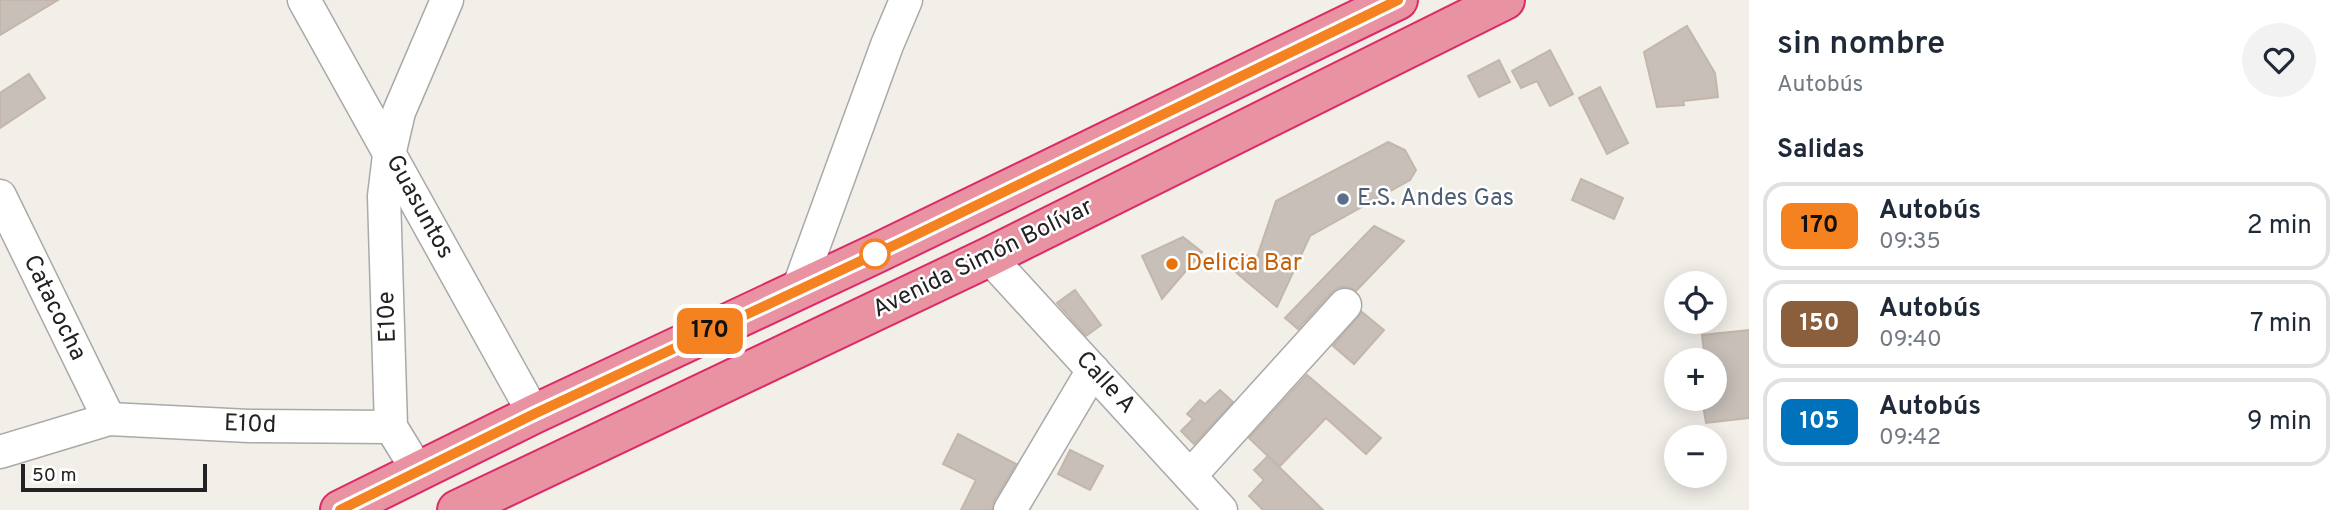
<!DOCTYPE html>
<html lang="es">
<head>
<meta charset="utf-8">
<style>
  :root { --surface:#fff; --page:#f2f2f3; --text:#1f2937; --muted:#747a83; --line:#e0e1e3 }
  body { margin:0; font-family:Overpass,sans-serif; background:var(--page); color:var(--text); height:100vh; display:flex; flex-direction:column; font-size:26px; white-space:nowrap }
  * { box-sizing:border-box; margin:0 }
  p { font-size:23px; color:var(--muted) }
  .icon { flex:none; width:38px; height:38px; fill:none; stroke:currentColor; stroke-width:2; stroke-linecap:round; stroke-linejoin:round }
  .map { position:relative; flex:1; overflow:hidden }
  .drawer { display:flex; flex-direction:column; background:var(--surface); width:595px }
  .drawer>* { flex:none }
  .badge { padding:0 14px; border-radius:10px; font-size:24px; line-height:46px }
  .controls { position:absolute; left:1664px; top:271px; display:grid; gap:14px }
  .controls a { display:grid; place-items:center; width:63px; height:63px; border-radius:50%; background:var(--surface); box-shadow:0 4px 18px #0003; font-size:35px }
  .scale { position:absolute; left:21px; bottom:18px; width:186px; box-sizing:border-box; padding-left:7px; border:4px solid #222; border-top:0; font-size:19px; line-height:24px; white-space:nowrap; color:#222; -webkit-text-stroke:5px #fff; paint-order:stroke }
  .map>.badge { position:absolute; translate:-50% -50%; box-shadow:0 0 0 4px #fff }
  h2 { padding:0 28px; font-size:26px; line-height:63px }
  .round { display:grid; place-items:center; flex:none; width:74px; height:74px; border-radius:37px; background:var(--page) }
  .headline { display:flex; align-items:center; justify-content:space-between; height:119px; padding:0 28px }
  h1 { font-size:33px; font-weight:600; line-height:52px }
  ul { padding:0; list-style:none }
  li { display:flex; align-items:center; gap:21px; height:88px; margin:0 14px 10px; padding:0 14px; border:4px solid var(--line); border-radius:21px }
  li div { flex:1 }
  li b { display:block; font-size:26px }
  li em { font-style:normal }
  li .badge { min-width:77px; font-weight:700; text-align:center }
  main { display:flex; flex:1; min-height:0 }
  .map>svg:first-child { display:block }
  .building { fill:#c7bfb8; stroke:#c4b6ab; stroke-width:2 }
  .lines { fill:none; stroke-linecap:round; stroke-linejoin:round }
  .minor-casing { stroke:#a9a9a9; stroke-width:35 }
  .highway-casing { stroke:#dc2a67; stroke-width:42 }
  .minor { stroke:#fff; stroke-width:32 }
  .highway { stroke:#e892a2; stroke-width:38 }
  .line-casing { stroke:#fff; stroke-width:16 }
  .line { stroke:#f58220; stroke-width:10 }
  .service-dot { fill:#5c6f8a; stroke:#fff; stroke-width:2.5 }
  .stop-dot { fill:#fff; stroke:#f58220; stroke-width:3.5 }
  .food-dot { fill:#e8710a; stroke:#fff; stroke-width:2.5 }
  .labels { text-anchor:middle; dominant-baseline:central; stroke-width:5; stroke-linejoin:round; paint-order:stroke }
  .service-label { font-size:24px; fill:#4e5e75; stroke:#fff; text-anchor:start }
  .street-label { font-size:24px; fill:#222; stroke:#fff }
  .food-label { font-size:24px; fill:#c56008; stroke:#fff; text-anchor:start }
</style>
</head>
<body>
<main>
<div class="map">
<svg width="1749" height="510" viewBox="0 0 1749 510">
  <rect width="100%" height="100%" fill="#f2efe9"/>
  <g class="building">
    <polygon points="0,0 58,0 0,35"/>
    <polygon points="1687,26 1715,73 1718,97 1683,101 1684,105 1657,107 1644,52"/>
    <polygon points="1550,50 1573,94 1550,106 1537,81 1521,88 1512,71"/>
    <polygon points="1499,60 1510,82 1479,97 1468,76"/>
    <polygon points="29,74 45,98 0,128 0,93"/>
    <polygon points="1600,87 1628,143 1607,154 1579,98"/>
    <polygon points="1388,142 1405,150 1416,170 1410,180 1310,236 1277,307 1233,270 1246,255 1255,263 1276,201"/>
    <polygon points="1581,179 1623,198 1614,219 1572,200"/>
    <polygon points="1374,226 1404,241 1356,291 1348,287 1340,287 1332,292 1298,329 1285,318"/>
    <polygon points="1183,237 1202,252 1162,299 1142,256"/>
    <polygon points="1075,290 1101,325 1086,336 1057,303"/>
    <polygon points="1362,312 1384,330 1354,364 1333,346"/>
    <polygon points="1749,330 1749,418 1706,423 1702,399 1715,399 1715,360 1705,360 1702,335"/>
    <polygon points="1307,375 1381,438 1366,454 1326,418 1279,467 1249,438"/>
    <polygon points="1220,390 1233,402 1194,444 1181,431 1193,419 1187,414 1200,400 1205,404"/>
    <polygon points="958,434 1016,464 994,501 992,510 961,510 976,480 943,464"/>
    <polygon points="1070,450 1103,466 1090,490 1058,474"/>
    <polygon points="1268,456 1323,510 1263,510 1249,496 1264,480 1254,470"/>
  </g>
  <g class="lines">
    <defs>
      <g id="minor">
        <polyline points="304,0 534,414"/>
        <polyline points="0,196 109,419"/>
        <polyline points="989,257 1221,510"/>
        <polyline points="798,289 887,45 906,0"/>
        <polyline points="0,452 109,419 249,426 391,427"/>
        <polyline points="418,471 391,427 384,196 389,155 399,112 447,0"/>
        <polyline points="1190,476 1345,305"/>
        <polyline points="1010,510 1093,370"/>
      </g>
      <g id="highway">
        <polyline points="340,510 534,414 875,254 1398,0"/>
        <polyline points="457,510 989,257 1505,0"/>
      </g>
    </defs>
    <use href="#minor" class="minor-casing"/>
    <use href="#highway" class="highway-casing"/>
    <use href="#minor" class="minor"/>
    <use href="#highway" class="highway"/>
  </g>
  <g class="lines">
    <defs>
      <polyline id="line" points="340,510 534,414 899,243 1398,0"/>
    </defs>
    <use href="#line" class="line-casing"/>
    <use href="#line" class="line"/>
  </g>
  <circle class="service-dot" cx="1343" cy="199" r="7"/>
  <circle class="stop-dot" cx="875" cy="254" r="14"/>
  <circle class="food-dot" cx="1172" cy="264" r="7"/>
  <g class="labels">
    <g class="service-label">
      <text x="1357" y="199">E.S. Andes Gas</text>
    </g>
    <g class="street-label">
      <text transform="translate(419 207) rotate(61)">Guasuntos</text>
      <text transform="translate(983 259) rotate(-26)">Avenida Simón Bolívar</text>
      <text transform="translate(54 308) rotate(64)">Catacocha</text>
      <text transform="translate(388 317) rotate(-92)">E10e</text>
      <text transform="translate(1105 383) rotate(47)">Calle A</text>
      <text transform="translate(250 425) rotate(2)">E10d</text>
    </g>
    <g class="food-label">
      <text x="1186" y="264">Delicia Bar</text>
    </g>
  </g>
</svg>
<div class="controls">
<a><svg class="icon" aria-label="locate" viewBox="0 0 24 24"><circle cx="12" cy="12" r="6"/><path d="M12 2v4M12 18v4M2 12h4M18 12h4"/></svg></a>
<a>+</a>
<a>−</a>
</div>
<div class="scale">50 m</div>
<b class="badge" style="left:710px;top:331px;background:#f58220;color:#111">170</b>
</div>
<section class="drawer">
<div class="headline"><div><h1>sin nombre</h1><p>Autobús</p></div><a class="round"><svg class="icon" aria-label="heart" viewBox="0 0 24 24"><path d="M12 20l-8-8c-3-5 5-10 8-4 3-6 11-1 8 4z"/></svg></a></div>
<h2>Salidas</h2>
<ul>
<li><span class="badge" style="background:#f58220;color:#111">170</span><div><b>Autobús</b><p>09:35</p></div><em>2 min</em></li>
<li><span class="badge" style="background:#8b5e3c;color:#fff">150</span><div><b>Autobús</b><p>09:40</p></div><em>7 min</em></li>
<li><span class="badge" style="background:#0072bc;color:#fff">105</span><div><b>Autobús</b><p>09:42</p></div><em>9 min</em></li>
</ul>
</section>
</main>
</body>
</html>
